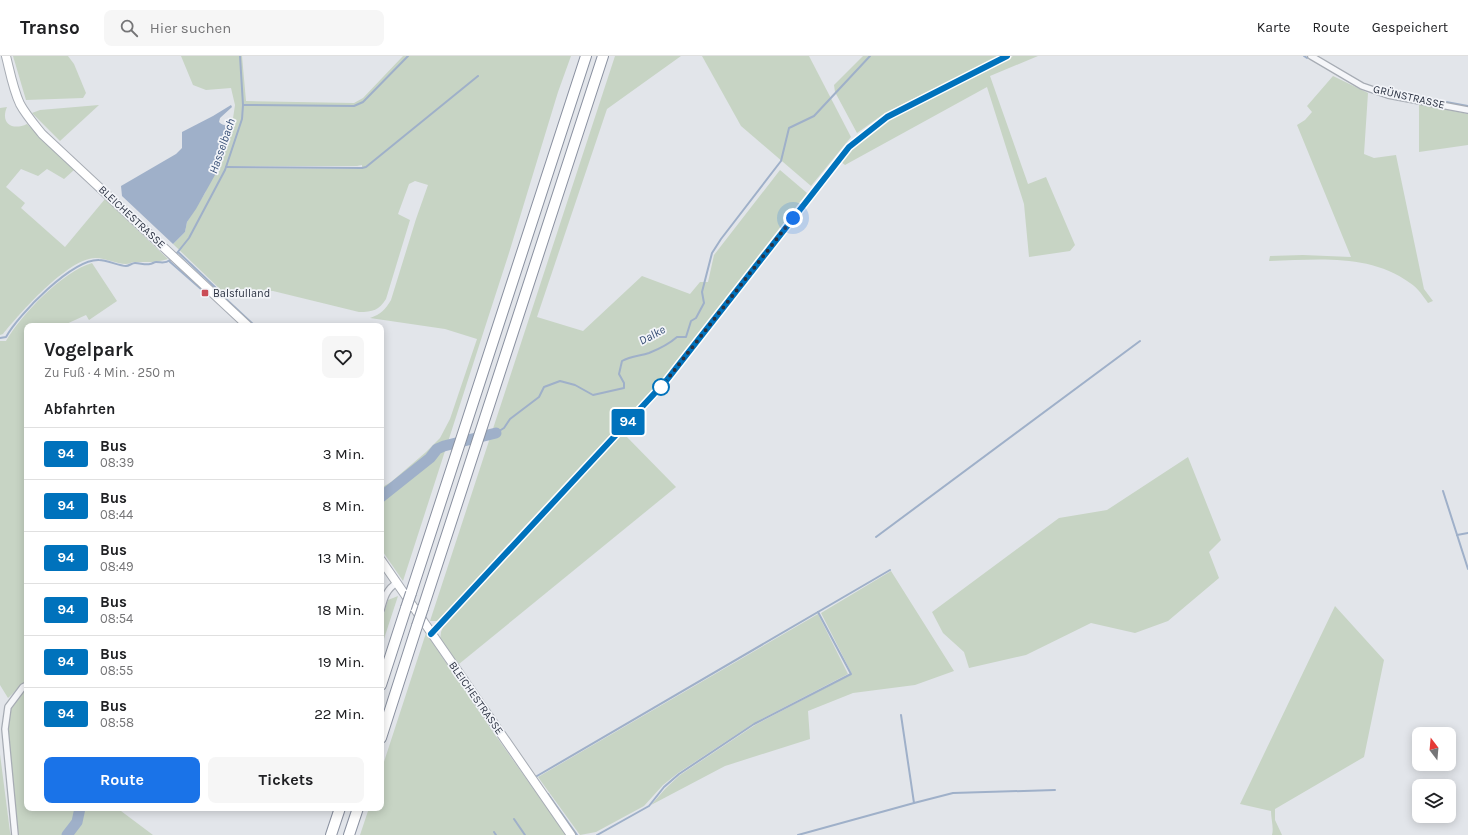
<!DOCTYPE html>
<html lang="de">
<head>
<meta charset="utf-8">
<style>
  :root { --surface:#fff; --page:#f6f6f6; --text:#202124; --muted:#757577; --line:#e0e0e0; --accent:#1a73e8 }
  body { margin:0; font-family:Karla,sans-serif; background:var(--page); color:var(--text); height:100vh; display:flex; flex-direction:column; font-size:15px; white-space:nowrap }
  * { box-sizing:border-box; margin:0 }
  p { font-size:13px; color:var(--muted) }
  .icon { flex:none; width:22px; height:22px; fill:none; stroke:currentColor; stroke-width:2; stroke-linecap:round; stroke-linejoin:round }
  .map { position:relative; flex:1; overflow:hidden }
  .side { position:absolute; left:24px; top:267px; width:360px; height:488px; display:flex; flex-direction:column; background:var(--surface); border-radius:8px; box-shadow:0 2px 10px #0003 }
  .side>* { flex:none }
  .badge { padding:0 8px; border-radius:3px; font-size:14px; line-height:26px }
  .needle { width:26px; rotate:344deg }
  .tools { position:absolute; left:1412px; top:671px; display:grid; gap:8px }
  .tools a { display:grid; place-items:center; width:44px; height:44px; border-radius:8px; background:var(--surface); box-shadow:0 2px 10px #0003; font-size:20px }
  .you { position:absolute; width:20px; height:20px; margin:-10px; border:3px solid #fff; border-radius:50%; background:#1a73e8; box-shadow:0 0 0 6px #1a73e833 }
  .map>.badge { position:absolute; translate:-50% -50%; box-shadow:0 0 0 2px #fff }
  h2 { padding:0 20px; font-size:15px; line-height:36px }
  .round { display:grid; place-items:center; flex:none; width:42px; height:42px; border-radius:8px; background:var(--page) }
  .overview { display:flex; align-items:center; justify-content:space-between; height:68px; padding:0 20px }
  h1 { font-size:19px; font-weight:700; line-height:30px }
  .button { display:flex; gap:8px; margin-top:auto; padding:8px 20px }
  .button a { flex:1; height:46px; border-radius:8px; background:var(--accent); color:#fff; font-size:16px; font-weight:700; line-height:46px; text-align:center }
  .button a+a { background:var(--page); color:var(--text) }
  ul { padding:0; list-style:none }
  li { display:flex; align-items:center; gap:12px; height:52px; padding:0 20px; border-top:1px solid var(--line) }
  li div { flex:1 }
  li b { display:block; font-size:15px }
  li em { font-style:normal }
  li .badge { min-width:44px; font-weight:700; text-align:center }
  header { display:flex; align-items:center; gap:24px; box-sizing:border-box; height:56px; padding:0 20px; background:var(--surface); border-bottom:1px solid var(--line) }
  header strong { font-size:19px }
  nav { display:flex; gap:22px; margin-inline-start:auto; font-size:14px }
  .search { width:280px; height:36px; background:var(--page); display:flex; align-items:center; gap:10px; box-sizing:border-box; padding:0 14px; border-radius:8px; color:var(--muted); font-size:15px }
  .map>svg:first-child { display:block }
  .green { fill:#c7d4c4; fill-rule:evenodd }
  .water { fill:#9fb0c9 }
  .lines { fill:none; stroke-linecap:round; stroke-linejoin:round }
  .stream { stroke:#9fb0c9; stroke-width:2 }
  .river { stroke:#9fb0c9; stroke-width:11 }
  .street-casing { stroke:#a7acb4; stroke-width:8 }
  .secondary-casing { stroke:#a7acb4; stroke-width:10 }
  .highway-casing { stroke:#8a91a0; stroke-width:12 }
  .street { stroke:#f5f6f9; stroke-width:5.5 }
  .secondary { stroke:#fff; stroke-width:8 }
  .highway { stroke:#fff; stroke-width:10 }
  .highway-bridge-casing { stroke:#8a91a0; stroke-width:12; stroke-linecap:butt }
  .highway-bridge { stroke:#fff; stroke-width:10 }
  .line-casing { stroke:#fff; stroke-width:9 }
  .line { stroke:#0072bc; stroke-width:6 }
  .walk { stroke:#2b3242; stroke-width:4; stroke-dasharray:0 7.2 }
  .poi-dot { fill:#ca4d57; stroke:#f2f4f8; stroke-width:1.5 }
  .stop-dot { fill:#fff; stroke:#0072bc; stroke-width:2 }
  .labels { text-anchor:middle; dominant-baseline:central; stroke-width:3.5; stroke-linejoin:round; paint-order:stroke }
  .street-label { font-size:11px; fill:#2b3242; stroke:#f2f4f8 }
  .poi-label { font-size:11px; fill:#2b3242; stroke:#f2f4f8; text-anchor:start }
  .water-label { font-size:12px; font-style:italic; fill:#364e75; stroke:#f2f4f8 }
</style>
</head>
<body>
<header>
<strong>Transo</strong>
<div class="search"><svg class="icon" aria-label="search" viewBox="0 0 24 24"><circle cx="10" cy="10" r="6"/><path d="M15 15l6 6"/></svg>Hier suchen</div>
<nav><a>Karte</a><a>Route</a><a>Gespeichert</a></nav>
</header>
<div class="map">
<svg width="1468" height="779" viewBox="0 0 1468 779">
  <rect width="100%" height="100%" fill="#e2e5ea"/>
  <g class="green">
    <polygon points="13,0 68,0 74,8 86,37 83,42 26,44"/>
    <path d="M 181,0 L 242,0 L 246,45 L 354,47 L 363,42 L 403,0 L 571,0 L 558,36 L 509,197 L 403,525 L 381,493 L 381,432 L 391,426 L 426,396 L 440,382 L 450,363 L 477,283 L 445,273 L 370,262 C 381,258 385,254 391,244 L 416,163 L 428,129 L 415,125 L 409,128 L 398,158 L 410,164 L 386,243 C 379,254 373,256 359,256 L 273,235 L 243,233 L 221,234 L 173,188 L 185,176 L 187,166 L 205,137 L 232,69 L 235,49 L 231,32 L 206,34 L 193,29 ZM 362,109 L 362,113 L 230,112 L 231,110 L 357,110 Z"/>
    <polygon points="615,0 681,0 607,53 537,261 583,275 642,220 690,238 700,226 708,226 714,199 780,114 807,137 663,322 496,501 497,503 440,565 430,565"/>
    <polygon points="702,0 809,0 851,81 811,130 741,70"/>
    <polygon points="863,0 999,0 885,57 857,77 835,36 834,29"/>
    <polygon points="1013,0 1038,0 990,20 1028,128 1046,121 1075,189 1070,195 1029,201 1024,148 987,31 845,109 840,105 859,86 889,64"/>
    <path d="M 1333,20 L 1368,37 L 1364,98 L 1374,102 L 1396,99 L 1424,233 L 1433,245 L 1428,247 C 1423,240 1418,232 1410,227 C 1369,197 1316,204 1269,205 L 1270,200 L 1303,199 L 1351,201 L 1297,69 L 1305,64 L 1312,56 L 1307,50 Z"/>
    <polygon points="1419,48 1468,58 1468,89 1419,96"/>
    <polygon points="99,49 60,85 32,57 40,54"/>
    <path d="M 7,51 C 0,67 12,75 27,68 L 74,114 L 64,123 L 47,113 L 38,120 L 21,113 L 6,131 L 25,147 L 21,152 L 65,191 L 105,143 L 168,203 C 157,207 146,206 135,206 C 132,206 129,208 126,208 C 116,208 106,202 96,202 C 69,201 19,258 3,278 L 0,279 L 0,52 Z"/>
    <path d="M 92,207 L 117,245 L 89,264 L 86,259 L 62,270 L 27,270 L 27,624 L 8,642 L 0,629 L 0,285 L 6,285 C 21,259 63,215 92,207 Z"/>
    <polygon points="623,377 676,431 459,608 440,584 441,576 443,571"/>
    <polygon points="1188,401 1221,484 1209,496 1219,522 1168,565 1135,577 1091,567 1026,599 969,612 964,596 943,577 932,556 1059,462 1107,454"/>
    <polygon points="891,515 954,615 915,629 853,637 808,655 810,683 725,710 651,749 666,732 680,719 755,669 852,618 821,557"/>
    <polygon points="398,540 381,592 381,567 388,544"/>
    <path d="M 1335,550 L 1384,604 L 1364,701 L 1275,753 L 1275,764 L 1282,779 L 1272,779 C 1274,772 1271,763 1271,755 L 1240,748 Z"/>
    <polygon points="818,558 848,618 754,667 678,717 663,729 644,750 596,776 580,779 538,721"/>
    <polygon points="426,577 491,673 566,779 360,779 369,752 381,752 381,715"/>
    <polygon points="27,632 27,752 117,752 153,779 17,779 7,674 10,655 24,635"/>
    <polygon points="0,698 10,776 11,779 0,779"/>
  </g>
  <path class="water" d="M 231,49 L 232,51 L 220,62 L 219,66 C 223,70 227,70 232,69 L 228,88 L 220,110 L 196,153 L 187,166 L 185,176 L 173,188 L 122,140 L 121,130 L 176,98 L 182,92 L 182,76 L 213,60 Z"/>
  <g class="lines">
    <g class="stream">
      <polyline points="1304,0 1307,2"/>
      <polyline points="1414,40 1468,50"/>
      <polyline points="244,49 354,50 363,46 408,0"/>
      <polyline points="226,111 362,112 366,111 478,20"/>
      <polyline points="178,196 217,233"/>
      <polyline points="177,197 189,182 225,114 242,63 243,49 240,0"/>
      <polyline points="169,205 201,233"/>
      <polyline points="226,243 255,270"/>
      <path d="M 0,282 L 6,281 C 19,258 72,203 99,204 C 107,204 119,210 126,210 C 129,210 132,207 135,207 C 140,207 145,209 150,208 C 152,208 154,206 156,206 C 162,206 165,208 170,204"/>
      <path d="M 496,377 L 504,372 L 510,363 L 539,341 L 544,331 L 560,325 L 575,329 L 593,339 L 624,332 L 624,327 L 619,318 L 622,305 C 631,300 640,300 649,297 C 659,293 669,288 677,281 L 686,281 L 691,265 L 696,262 L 704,247 L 702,236 L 712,197 L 721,183 L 781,105 L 789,72 L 814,60 L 870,0"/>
      <polyline points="1443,435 1468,513"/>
      <polyline points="1457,479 1468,477"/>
      <polyline points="876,481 1140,285"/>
      <polyline points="901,659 914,747 953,737 1055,734"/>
      <polyline points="537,720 890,514"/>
      <polyline points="548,738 577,779"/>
      <polyline points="514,763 525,779"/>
      <polyline points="494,776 496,779"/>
      <polyline points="597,779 649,750 664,731 679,718 754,668 851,618 818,556"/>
      <polyline points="798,779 914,747"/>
    </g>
    <g class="river">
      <polyline points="381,441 430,402 437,393 444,390 496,377"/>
      <polyline points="67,779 77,766 80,752"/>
    </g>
    <defs>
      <g id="street">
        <polyline points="1311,0 1362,30 1388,39 1468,54"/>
        <path d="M 381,554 C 384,543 386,533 397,527"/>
        <polyline points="431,578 666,325 849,91 887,61 1007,0"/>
        <polyline points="15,779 5,673 8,651 23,631 27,629"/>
      </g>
      <g id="secondary">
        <path d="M 6,0 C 10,16 13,33 20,48 C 26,59 34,68 42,78 L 248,270"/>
        <polyline points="381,504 571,779"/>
      </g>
      <g id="highway">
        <polyline points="411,537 586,0"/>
        <polyline points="423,552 603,0"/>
        <polyline points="381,629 406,552"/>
        <polyline points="381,682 417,570"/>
        <polyline points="331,779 340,752"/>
        <polyline points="349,779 358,752"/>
      </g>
    </defs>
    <use href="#street" class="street-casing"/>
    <use href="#secondary" class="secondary-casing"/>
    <use href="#highway" class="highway-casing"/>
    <use href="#street" class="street"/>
    <use href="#secondary" class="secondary"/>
    <use href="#highway" class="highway"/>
    <defs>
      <g id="highway-bridge">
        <polyline points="406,552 411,537"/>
        <polyline points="417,570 423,552"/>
      </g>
    </defs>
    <use href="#highway-bridge" class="highway-bridge-casing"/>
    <use href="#highway-bridge" class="highway-bridge"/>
  </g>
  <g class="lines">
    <defs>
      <polyline id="line" points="431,578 666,325 849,91 887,61 1007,0"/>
    </defs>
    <use href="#line" class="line-casing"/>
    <use href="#line" class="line"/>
    <polyline class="walk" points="661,331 656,336 666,325 793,162"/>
  </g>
  <rect class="poi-dot" x="201" y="233" width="8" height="8" rx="2"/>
  <circle class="stop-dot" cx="661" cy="331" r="8"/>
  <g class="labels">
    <g class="street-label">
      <text transform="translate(1409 41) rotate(13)">GRÜNSTRASSE</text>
      <text transform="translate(132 161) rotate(43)">BLEICHESTRASSE</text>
      <text transform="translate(476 642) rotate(55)">BLEICHESTRASSE</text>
    </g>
    <g class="poi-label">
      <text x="213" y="237">Balsfulland</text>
    </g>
    <g class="water-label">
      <text transform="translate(222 90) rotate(-71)">Hasselbach</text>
      <text transform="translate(652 279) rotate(-28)">Dalke</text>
    </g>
  </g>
</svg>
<div class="tools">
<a><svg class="needle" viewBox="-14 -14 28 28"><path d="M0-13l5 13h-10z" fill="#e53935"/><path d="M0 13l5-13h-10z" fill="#757577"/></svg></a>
<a><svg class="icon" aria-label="layers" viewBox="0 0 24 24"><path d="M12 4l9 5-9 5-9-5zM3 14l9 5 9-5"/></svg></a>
</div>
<div class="you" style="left:793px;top:162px"></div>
<b class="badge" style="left:628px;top:366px;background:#0072bc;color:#fff">94</b>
<section class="side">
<div class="overview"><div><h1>Vogelpark</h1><p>Zu Fuß · 4 Min. · 250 m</p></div><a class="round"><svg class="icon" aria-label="heart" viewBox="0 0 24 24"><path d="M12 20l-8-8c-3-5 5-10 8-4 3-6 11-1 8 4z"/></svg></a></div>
<h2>Abfahrten</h2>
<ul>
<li><span class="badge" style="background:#0072bc;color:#fff">94</span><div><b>Bus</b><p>08:39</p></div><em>3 Min.</em></li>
<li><span class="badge" style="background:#0072bc;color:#fff">94</span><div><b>Bus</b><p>08:44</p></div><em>8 Min.</em></li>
<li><span class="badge" style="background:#0072bc;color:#fff">94</span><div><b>Bus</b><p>08:49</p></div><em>13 Min.</em></li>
<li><span class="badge" style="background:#0072bc;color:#fff">94</span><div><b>Bus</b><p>08:54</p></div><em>18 Min.</em></li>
<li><span class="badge" style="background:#0072bc;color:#fff">94</span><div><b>Bus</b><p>08:55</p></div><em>19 Min.</em></li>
<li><span class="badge" style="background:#0072bc;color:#fff">94</span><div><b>Bus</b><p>08:58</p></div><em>22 Min.</em></li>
</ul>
<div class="button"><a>Route</a><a>Tickets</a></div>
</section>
</div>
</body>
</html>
